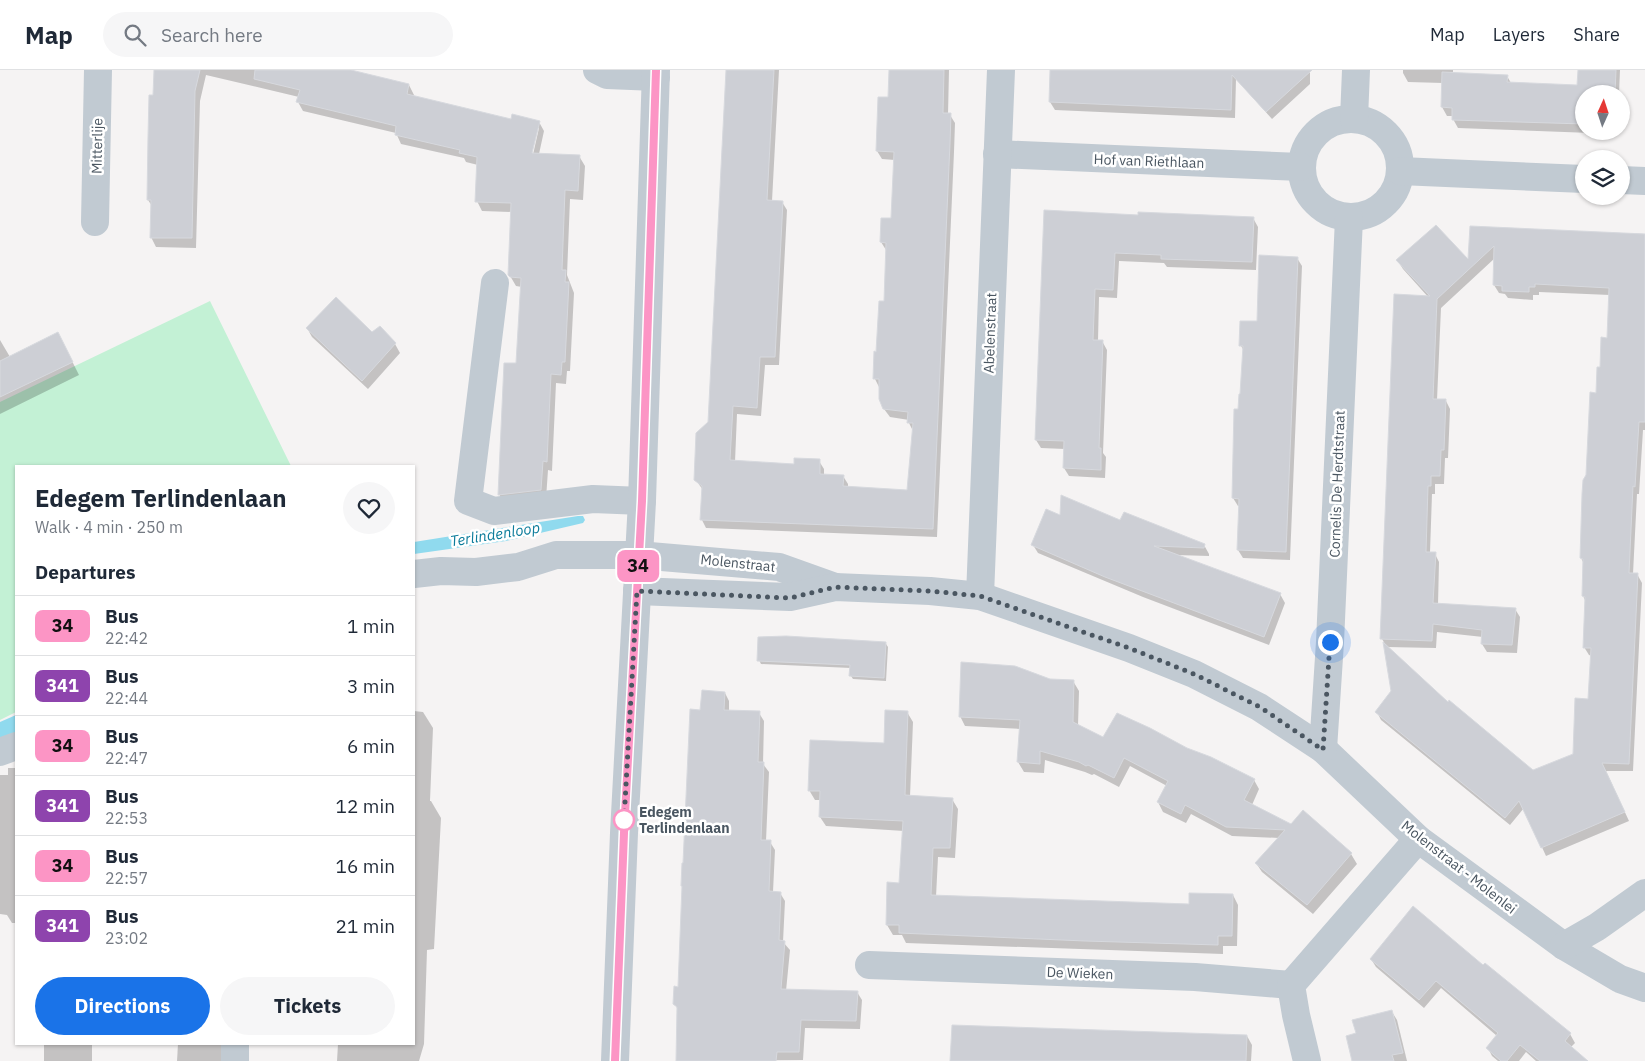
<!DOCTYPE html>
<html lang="en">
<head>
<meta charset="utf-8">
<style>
  :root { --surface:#fff; --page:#f6f6f7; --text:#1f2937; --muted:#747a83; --line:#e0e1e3; --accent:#1a73e8 }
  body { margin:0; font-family:"IBM Plex Sans",sans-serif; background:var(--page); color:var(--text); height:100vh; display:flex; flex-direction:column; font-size:19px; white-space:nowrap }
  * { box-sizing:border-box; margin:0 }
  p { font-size:16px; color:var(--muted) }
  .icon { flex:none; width:28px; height:28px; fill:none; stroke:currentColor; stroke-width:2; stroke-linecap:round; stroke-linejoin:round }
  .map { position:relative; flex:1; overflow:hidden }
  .sheet { position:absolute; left:15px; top:395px; width:400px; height:580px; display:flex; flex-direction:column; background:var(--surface); border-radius:0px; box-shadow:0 1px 4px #0004 }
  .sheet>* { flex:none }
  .badge { padding:0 10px; border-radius:8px; font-size:18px; line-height:32px }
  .needle { width:32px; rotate:3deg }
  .fabs { position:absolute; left:1575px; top:15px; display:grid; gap:10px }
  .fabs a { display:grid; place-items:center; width:55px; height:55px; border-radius:50%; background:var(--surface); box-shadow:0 1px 4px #0004; font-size:25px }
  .you { position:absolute; width:25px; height:25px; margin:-12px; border:4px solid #fff; border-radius:50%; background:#1a73e8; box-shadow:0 0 0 8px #1a73e833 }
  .map>.badge { position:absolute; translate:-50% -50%; box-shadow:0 0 0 2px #fff }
  h2 { padding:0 20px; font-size:19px; line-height:45px }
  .round { display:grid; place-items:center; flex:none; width:52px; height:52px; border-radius:26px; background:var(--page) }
  .overview { display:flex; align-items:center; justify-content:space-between; height:85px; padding:0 20px }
  h1 { font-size:24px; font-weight:700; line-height:38px }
  .button { display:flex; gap:10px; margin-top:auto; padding:10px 20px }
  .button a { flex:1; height:58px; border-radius:30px; background:var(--accent); color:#fff; font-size:20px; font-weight:700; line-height:58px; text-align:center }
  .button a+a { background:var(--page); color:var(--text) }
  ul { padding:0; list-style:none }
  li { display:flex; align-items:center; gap:15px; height:60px; padding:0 20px; border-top:1px solid var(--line) }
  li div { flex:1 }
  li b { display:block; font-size:19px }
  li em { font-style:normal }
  li .badge { min-width:55px; font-weight:700; text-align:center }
  header { display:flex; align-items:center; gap:30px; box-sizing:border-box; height:70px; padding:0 25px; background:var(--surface); border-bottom:1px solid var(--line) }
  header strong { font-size:24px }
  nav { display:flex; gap:28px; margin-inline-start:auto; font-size:18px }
  .search { width:350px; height:45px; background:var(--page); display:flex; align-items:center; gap:12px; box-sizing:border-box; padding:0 18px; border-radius:28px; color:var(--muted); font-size:19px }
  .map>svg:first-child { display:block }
  .green { fill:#c3f1d5 }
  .water { fill:#90daee }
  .shadow { fill:#0003; fill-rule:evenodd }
  .building { fill:#cdcfd5; stroke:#d7d9de }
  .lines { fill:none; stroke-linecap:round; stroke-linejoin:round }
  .minor { stroke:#c1cad2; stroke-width:28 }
  .line-casing { stroke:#fff; stroke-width:11 }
  .line { stroke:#fc95c5; stroke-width:8 }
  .walk { stroke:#4a5661; stroke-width:5; stroke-dasharray:0 9 }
  .stop-dot { fill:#fff; stroke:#fc95c5; stroke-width:2.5 }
  .labels { text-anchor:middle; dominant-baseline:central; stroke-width:5; stroke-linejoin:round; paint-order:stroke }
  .street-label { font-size:14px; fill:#4a5661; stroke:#fff }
  .stop-label { font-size:14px; font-weight:bold; fill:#4a5661; stroke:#fff; text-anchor:start }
  .water-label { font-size:15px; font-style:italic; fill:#0c7c9b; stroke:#fff }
</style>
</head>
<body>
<header>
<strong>Map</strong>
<div class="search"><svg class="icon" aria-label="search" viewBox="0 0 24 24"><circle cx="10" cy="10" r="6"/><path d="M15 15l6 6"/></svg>Search here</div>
<nav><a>Map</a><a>Layers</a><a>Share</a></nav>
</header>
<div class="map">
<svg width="1645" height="991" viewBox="0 0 1645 991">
  <rect width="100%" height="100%" fill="#f5f3f3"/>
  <polygon class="green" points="210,231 291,396 16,396 16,642 0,650 0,332"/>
  <g class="water">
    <polygon points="578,446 583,446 585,450 583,453 506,471 414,484 414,472"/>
    <polygon points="16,645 16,665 0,672 0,652"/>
  </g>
  <g class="shadow">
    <path d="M 155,0 L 345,0 L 409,15 L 414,25 L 413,27 L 512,51 L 539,52 L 544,61 L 539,84 L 579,86 L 585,96 L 583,130 L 570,129 L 567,205 L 574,223 L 570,301 L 567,301 L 566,314 L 556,313 L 552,401 L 548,400 L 546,429 L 504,434 L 499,424 L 518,295 L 522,217 L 516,216 L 509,204 L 512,142 L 482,141 L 477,131 L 478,95 L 466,92 L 464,88 L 401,74 L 396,63 L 303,41 L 298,32 L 299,27 L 206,5 L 200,31 L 196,178 L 156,177 L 151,167 L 152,136 L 148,130 ZM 537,58 L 539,58 L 532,89 L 529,88 Z"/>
    <polygon points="728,0 779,0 772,131 782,132 787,140 779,295 765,295 761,346 737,344 735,392 795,395 819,391 824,399 824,405 843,406 848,414 848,417 908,421 913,361 909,353 909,350 890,347 884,339 879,317 875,309 886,232 886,180 881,172 892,150 895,90 882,89 877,81 889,29 890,0 949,0 948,45 950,45 955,53 954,82 937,467 706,458 702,450 703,420 695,409 710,352"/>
    <polygon points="1051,0 1310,0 1310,14 1272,49 1236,9 1235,48 1055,40 1050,32"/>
    <polygon points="1403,0 1453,0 1453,3 1507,6 1511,13 1578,16 1579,0 1620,0 1619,24 1584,24 1584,61 1618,61 1618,64 1458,58 1453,49 1453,46 1447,46 1442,37 1443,13 1408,12 1403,3"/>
    <polygon points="1045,141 1139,146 1253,148 1258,157 1256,200 1167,197 1164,193 1119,191 1117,228 1099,227 1098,271 1102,271 1107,280 1103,383 1106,387 1105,408 1069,406 1064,398 1065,379 1041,378 1036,370"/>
    <path d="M 1471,157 L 1645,164 L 1645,360 L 1643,360 L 1639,424 L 1637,424 L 1633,504 L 1637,504 L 1642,513 L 1633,701 L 1606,701 L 1629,751 L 1546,786 L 1524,738 L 1510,755 L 1381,650 L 1377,642 L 1393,621 L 1385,574 L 1382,569 L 1429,228 L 1403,199 L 1398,191 L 1469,192 ZM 1495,188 L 1494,215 L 1499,223 L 1505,224 L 1508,228 L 1533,230 L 1533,225 L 1539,225 L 1539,222 L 1610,225 L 1608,269 L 1597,324 L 1587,405 L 1581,488 L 1584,494 L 1583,526 L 1586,532 L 1584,577 L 1589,585 L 1592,586 L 1590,630 L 1574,684 L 1532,702 L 1448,634 L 1387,577 L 1436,578 L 1437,562 L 1483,567 L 1482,574 L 1487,582 L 1517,583 L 1520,547 L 1515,539 L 1438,535 L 1439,492 L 1435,484 L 1430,483 L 1432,424 L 1435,424 L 1435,414 L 1444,414 L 1445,388 L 1448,388 L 1450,339 L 1446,331 L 1437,330 L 1441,238 Z"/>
    <polygon points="1297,188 1302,196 1290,490 1243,488 1238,480 1240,436 1238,436 1233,428 1236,340 1239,341 1242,326 1244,281 1241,276 1258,253"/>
    <polygon points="307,258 372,264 380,258 395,274 400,283 368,319 312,267"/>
    <polygon points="0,270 10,287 65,277 79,305 0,344"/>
    <polygon points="1061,446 1121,452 1204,475 1209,484 1209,486 1176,485 1280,524 1285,533 1269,575 1143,527 1038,483 1033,475"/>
    <polygon points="886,574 888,577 886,611 853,609 851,606 851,598 761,594 759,590"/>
    <polygon points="1049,610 1073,611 1079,621 1078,656 1104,668 1186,679 1254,710 1259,719 1252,735 1291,755 1303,742 1351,784 1357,794 1313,844 1262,802 1256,793 1279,768 1232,766 1191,744 1186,753 1163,742 1158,732 1167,716 1130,696 1119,717 1094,704 1092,705 1085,702 1045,690 1044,703 1024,702 1018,692 1021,659 965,656 960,646"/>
    <polygon points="725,623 729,631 729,642 759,643 764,651 763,694 769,702 766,771 770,772 775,780 773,822 780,823 785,831 783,872 790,880 786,921 857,922 862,930 860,959 805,958 803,990 677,991 678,940 675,934 679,918 701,641"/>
    <polygon points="414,641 423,642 433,658 430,731 431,731 441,748 434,879 427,880 424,974 419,991 337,991 338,974 414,974"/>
    <polygon points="907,642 913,652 910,727 952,729 958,739 955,788 938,787 936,827 1190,835 1233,825 1238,835 1237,876 1223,876 1223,884 906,873 902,865 893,865 887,855 901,814 904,761 826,756 820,747 821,730 815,730 809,720 885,674"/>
    <polygon points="8,698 16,698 15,803 16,803 16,853 12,853 7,845 0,844 0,705 8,705"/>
    <polygon points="1371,889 1483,897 1570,964 1575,973 1571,977 1586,991 1536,991 1526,982 1519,991 1498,991 1492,986 1488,978 1497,966 1441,918 1424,938 1376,897"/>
    <polygon points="1392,942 1397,950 1407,991 1353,991 1357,964"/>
    <polygon points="1247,966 1252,975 1251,991 952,991"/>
    <rect x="44" y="974" width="48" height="17"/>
    <polygon points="178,974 225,974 224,991 177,991"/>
  </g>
  <g class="building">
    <polygon points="154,0 200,0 195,21 192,168 150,168 151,130 147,130 148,67 149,25 153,25"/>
    <polygon points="255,0 351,0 409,14 407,24 511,49 512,44 540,51 532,83 580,85 578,121 565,120 562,200 566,200 565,212 569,212 565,292 562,292 561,305 551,304 547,392 543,391 541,420 498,425 504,293 516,293 521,208 510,207 508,205 511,133 475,132 477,87 459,83 460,80 395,65 396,56 296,32 300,20 254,9"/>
    <polygon points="726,0 774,0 767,130 783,131 775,287 760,287 757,338 733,336 730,390 794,394 794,388 820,389 820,404 844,405 843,416 907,420 913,353 907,353 908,342 883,339 879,329 879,309 873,309 874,281 876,282 879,231 884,231 886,173 880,172 881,148 891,148 894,82 876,81 878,27 888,27 889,0 944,0 943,43 951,43 950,73 933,459 700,450 702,416 694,410 696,363 708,352"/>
    <polygon points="1050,0 1312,0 1266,42 1232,5 1231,40 1049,32"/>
    <polygon points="1578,0 1616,0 1615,24 1584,24 1584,54 1452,50 1452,38 1441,37 1442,2 1508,5 1507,12 1577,15"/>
    <polygon points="1044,140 1138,145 1138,142 1254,147 1252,192 1161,189 1161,185 1115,183 1113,220 1095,219 1093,270 1103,270 1099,378 1101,378 1101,400 1063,398 1064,371 1035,370"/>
    <polygon points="1436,155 1468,189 1470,156 1645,164 1645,352 1639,352 1635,417 1633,416 1629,503 1638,503 1629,694 1602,693 1625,742 1541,778 1519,731 1505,748 1375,642 1391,621 1383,572 1448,632 1449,630 1533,700 1573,684 1575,628 1588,629 1591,578 1583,578 1585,527 1582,526 1583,489 1580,488 1582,424 1583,410 1586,405 1590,322 1596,323 1597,297 1600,297 1601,267 1607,268 1609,218 1535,214 1535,217 1529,217 1529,222 1502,221 1502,216 1493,215 1494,176 1437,229 1433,329 1446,329 1444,380 1441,380 1440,406 1431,406 1431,416 1428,416 1426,482 1436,482 1433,533 1516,538 1512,575 1481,574 1482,560 1433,554 1432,571 1380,569 1394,224 1430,226 1396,190"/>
    <polygon points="1259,185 1298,187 1286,482 1237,480 1239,429 1232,428 1234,339 1238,339 1239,324 1240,324 1243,276 1239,276 1240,251 1257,251"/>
    <polygon points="336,227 372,262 380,256 396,273 362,311 306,258"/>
    <polygon points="58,262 73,292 0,327 0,291"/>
    <polygon points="1061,425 1120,450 1124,442 1205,474 1204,478 1154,476 1281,523 1264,567 1105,507 1031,475 1046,439 1060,445"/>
    <polygon points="786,566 886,572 884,608 849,606 850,595 757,591 758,567"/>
    <polygon points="961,592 1015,596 1050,609 1074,610 1073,652 1103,667 1117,643 1150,658 1187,678 1211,687 1255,709 1244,730 1291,754 1303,740 1352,783 1307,835 1255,793 1285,760 1226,757 1185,735 1181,744 1157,732 1168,711 1124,688 1114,708 1088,695 1086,696 1079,692 1040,681 1040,694 1017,692 1020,650 959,647"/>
    <polygon points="702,620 725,622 724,640 760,641 758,692 764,692 761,770 771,770 769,821 781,822 779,870 785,871 781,919 858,921 856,951 801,950 799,982 777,982 776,991 676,991 677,937 673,934 674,916 678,917 682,816 681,816 682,793 683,793 690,639 700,640"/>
    <polygon points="885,640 908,641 905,725 953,728 950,778 933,778 931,825 1189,834 1189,823 1233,824 1232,866 1218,866 1218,875 1085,871 899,863 899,855 886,855 887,812 899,813 903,751 819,747 820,721 808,721 810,670 884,673"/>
    <polygon points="1413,836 1483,895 1485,893 1571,963 1565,971 1588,991 1540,991 1520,975 1507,991 1501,991 1486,978 1498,963 1436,911 1419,930 1370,889"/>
    <polygon points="1392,940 1403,983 1392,985 1394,991 1352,991 1346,966 1356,963 1352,950"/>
    <polygon points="952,955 1247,965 1246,991 950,991"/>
  </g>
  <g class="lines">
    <g class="minor">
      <polyline points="597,0 607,5 656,7"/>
      <circle cx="1351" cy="98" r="49"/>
      <polyline points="1354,49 1356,0"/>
      <polyline points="997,84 1301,97"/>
      <polyline points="1400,101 1584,109"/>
      <polyline points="1621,110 1645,111"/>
      <polyline points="95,152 98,0"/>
      <polyline points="495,213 468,431 494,441 593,429 642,431"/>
      <polyline points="414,504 441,501 476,502 518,497 556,485 638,485 779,497 835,517"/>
      <polyline points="637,521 790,527 835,517 930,521 980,526 1129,578 1194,604 1259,637 1323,679 1418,769 1564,876 1620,909 1645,918"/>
      <polyline points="980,526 1001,0"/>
      <polyline points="1323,679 1330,572 1349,148"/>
      <polyline points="0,682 16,676"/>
      <polyline points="1564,876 1597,857 1645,823"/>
      <polyline points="869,895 1195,907 1291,915"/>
      <polyline points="235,991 235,974"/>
      <polyline points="615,991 624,763 642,431 656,0"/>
      <polyline points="1307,991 1296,945 1291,915 1418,769"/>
    </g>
  </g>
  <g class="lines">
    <defs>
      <polyline id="line" points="615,991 624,763 642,431 656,0"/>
    </defs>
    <use href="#line" class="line-casing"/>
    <use href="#line" class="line"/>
    <polyline class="walk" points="624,750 637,521 790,528 835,517 930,521 980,526 1129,578 1194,604 1260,637 1323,680 1330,572"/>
  </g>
  <circle class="stop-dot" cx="624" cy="750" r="10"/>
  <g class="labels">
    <g class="street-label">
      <text transform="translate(97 76) rotate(-89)">Mitterlije</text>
      <text transform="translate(1149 91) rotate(2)">Hof van Riethlaan</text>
      <text transform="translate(990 263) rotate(-88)">Abelenstraat</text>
      <text transform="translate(1337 414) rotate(-88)">Cornelis De Herdtstraat</text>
      <text transform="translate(738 493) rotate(6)">Molenstraat</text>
      <text transform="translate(1459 797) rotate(38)">Molenstraat - Molenlei</text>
      <text transform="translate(1080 903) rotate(2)">De Wieken</text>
    </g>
    <g class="stop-label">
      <text x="639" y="742">Edegem<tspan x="639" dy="16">Terlindenlaan</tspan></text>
    </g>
    <g class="water-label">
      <text transform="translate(495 464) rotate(-9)">Terlindenloop</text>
    </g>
  </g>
</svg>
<div class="fabs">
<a><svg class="needle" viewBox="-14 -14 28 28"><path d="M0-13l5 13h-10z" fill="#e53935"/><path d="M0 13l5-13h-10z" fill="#747a83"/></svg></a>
<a><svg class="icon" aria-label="layers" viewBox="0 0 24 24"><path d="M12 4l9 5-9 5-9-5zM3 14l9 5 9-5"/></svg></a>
</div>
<div class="you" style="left:1330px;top:572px"></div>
<b class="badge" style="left:638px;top:496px;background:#fc95c5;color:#111">34</b>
<section class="sheet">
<div class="overview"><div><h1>Edegem Terlindenlaan</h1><p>Walk · 4 min · 250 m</p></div><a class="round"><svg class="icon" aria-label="heart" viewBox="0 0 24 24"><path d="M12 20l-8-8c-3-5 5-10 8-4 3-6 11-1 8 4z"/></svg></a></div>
<h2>Departures</h2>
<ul>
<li><span class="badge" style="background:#fc95c5;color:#111">34</span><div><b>Bus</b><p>22:42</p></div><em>1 min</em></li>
<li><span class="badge" style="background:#8e44ad;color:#fff">341</span><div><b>Bus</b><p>22:44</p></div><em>3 min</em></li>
<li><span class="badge" style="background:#fc95c5;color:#111">34</span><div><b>Bus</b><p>22:47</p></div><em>6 min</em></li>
<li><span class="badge" style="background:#8e44ad;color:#fff">341</span><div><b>Bus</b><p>22:53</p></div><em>12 min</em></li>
<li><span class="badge" style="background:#fc95c5;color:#111">34</span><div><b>Bus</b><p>22:57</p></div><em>16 min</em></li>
<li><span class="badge" style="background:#8e44ad;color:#fff">341</span><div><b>Bus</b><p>23:02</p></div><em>21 min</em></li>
</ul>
<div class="button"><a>Directions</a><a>Tickets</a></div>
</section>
</div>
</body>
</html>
